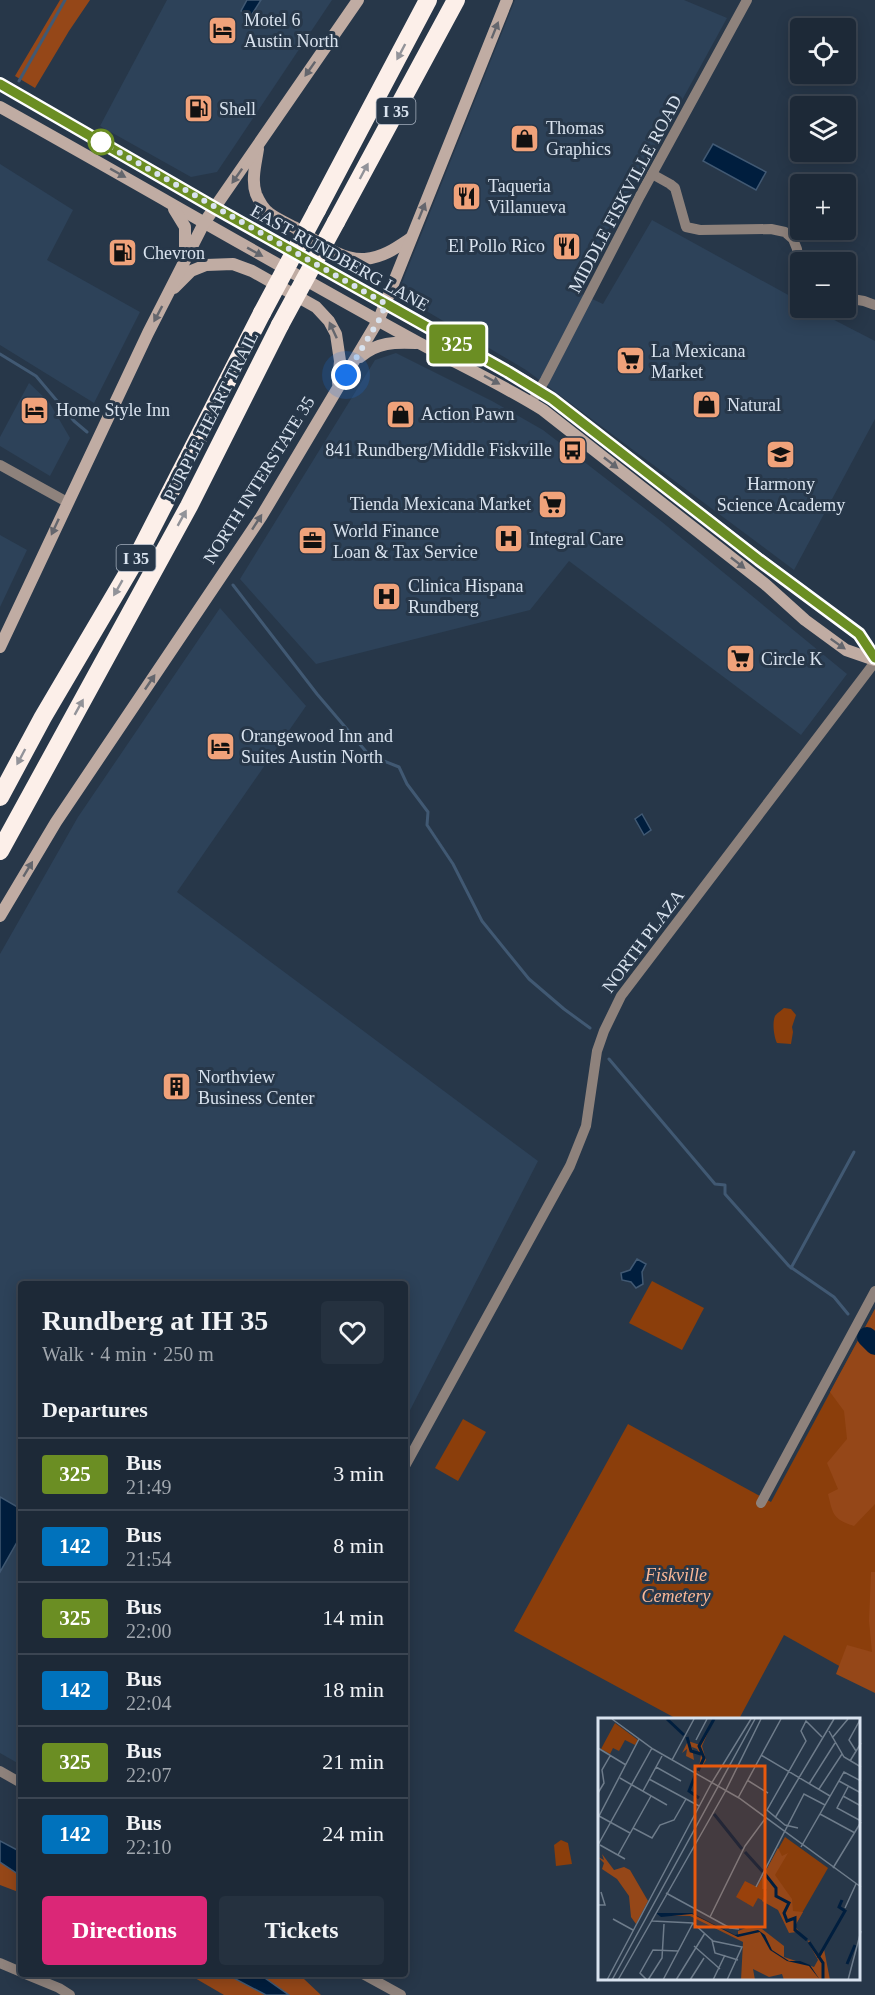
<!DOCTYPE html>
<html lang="en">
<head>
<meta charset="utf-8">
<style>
  :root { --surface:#1d2937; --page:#25313f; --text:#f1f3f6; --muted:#a0a6ad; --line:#3b4552; --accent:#db2777 }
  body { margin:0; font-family:Georgia,serif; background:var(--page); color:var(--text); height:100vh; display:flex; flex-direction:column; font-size:22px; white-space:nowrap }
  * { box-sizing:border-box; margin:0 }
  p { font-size:20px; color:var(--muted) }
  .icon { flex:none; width:33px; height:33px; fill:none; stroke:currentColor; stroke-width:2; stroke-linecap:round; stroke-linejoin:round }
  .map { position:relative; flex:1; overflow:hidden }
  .drawer { position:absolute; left:18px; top:1281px; width:390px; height:696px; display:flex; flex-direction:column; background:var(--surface); border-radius:6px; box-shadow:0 3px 15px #0003,0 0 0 2px var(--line) }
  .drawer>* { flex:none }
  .badge { padding:0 12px; border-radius:4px; font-size:21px; line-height:39px }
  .tools { position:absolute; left:790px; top:18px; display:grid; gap:12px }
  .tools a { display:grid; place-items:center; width:66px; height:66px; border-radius:6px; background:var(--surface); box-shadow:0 3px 15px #0003,0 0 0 2px var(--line); font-size:30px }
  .you { position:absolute; width:30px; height:30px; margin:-15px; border:4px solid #fff; border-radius:50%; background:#1a73e8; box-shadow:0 0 0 9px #1a73e833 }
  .map>.badge { position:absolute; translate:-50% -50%; box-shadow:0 0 0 3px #fff }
  h2 { padding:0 24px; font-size:22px; line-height:54px }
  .round { display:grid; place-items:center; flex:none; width:63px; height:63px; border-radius:6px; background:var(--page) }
  .overview { display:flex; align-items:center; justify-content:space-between; height:102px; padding:0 24px }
  h1 { font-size:28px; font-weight:800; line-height:45px }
  .action { display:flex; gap:12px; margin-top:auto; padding:12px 24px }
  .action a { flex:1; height:69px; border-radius:6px; background:var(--accent); color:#fff; font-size:24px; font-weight:800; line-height:69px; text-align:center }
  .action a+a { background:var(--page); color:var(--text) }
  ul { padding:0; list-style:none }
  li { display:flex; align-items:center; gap:18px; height:72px; padding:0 24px; border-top:2px solid var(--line) }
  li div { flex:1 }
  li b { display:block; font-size:22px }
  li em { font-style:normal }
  li .badge { min-width:66px; font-weight:700; text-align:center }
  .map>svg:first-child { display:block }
  .built { fill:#2d4259 }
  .green { fill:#8b3e0b }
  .forest { fill:#954718 }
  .water { fill:#001e3e; stroke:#415973; stroke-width:1.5 }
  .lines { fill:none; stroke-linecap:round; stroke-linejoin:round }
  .stream { stroke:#415973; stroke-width:3 }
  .river { stroke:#001e3e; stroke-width:20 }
  .street { stroke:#8e827c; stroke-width:10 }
  .secondary { stroke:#c0aca3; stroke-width:12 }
  .highway { stroke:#fcefe9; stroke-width:18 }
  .highway-bridge { stroke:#fcefe9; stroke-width:18 }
  .oneway { fill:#64666d }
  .oneway2 { fill:#929399 }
  .line-casing { stroke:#fff; stroke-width:14 }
  .line { stroke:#6b8e23; stroke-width:9 }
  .walk { stroke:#d9e3ef; stroke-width:6; stroke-dasharray:0 10.8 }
  .stop-dot { fill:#fff; stroke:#6b8e23; stroke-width:3 }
  .labels { text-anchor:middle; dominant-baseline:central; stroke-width:6; stroke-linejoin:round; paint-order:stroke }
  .shield { fill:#273749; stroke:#a4afbd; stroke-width:1.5 }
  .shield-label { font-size:16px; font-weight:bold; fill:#d9e3ef }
  .poi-label { font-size:18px; fill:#d9e3ef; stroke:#273749; text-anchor:start }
  .street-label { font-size:18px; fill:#d9e3ef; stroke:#273749 }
  .park-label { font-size:18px; font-style:italic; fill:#fbb897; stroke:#273749 }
  .inset-river { fill:none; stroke:#001e3e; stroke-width:3 }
  .inset-road { fill:none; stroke:#6e7c8b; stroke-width:1.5 }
  .view { fill:#e8590c; fill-opacity:0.15; stroke:#e8590c; stroke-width:3 }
  .inset-edge { fill:none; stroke:#d9e3ef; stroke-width:3 }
</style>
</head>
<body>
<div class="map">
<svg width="875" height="1995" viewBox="0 0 875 1995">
  <rect width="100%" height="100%" fill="#273749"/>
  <g class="built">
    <polygon points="167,0 332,0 217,172 191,177 100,126"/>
    <polygon points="515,0 684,0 727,18 652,155 573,290 603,304 652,220 801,302 801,308 811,308 875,341 875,419 794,570 526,370 401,296 400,288 405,275"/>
    <polygon points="0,164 73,210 47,260 140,312 94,403 0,345"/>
    <polygon points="396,353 492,401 543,430 662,522 847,674 801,735 569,561 530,610 316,664 240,579 375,360"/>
    <polygon points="29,383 49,402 70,438 50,476 0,446 0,437"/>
    <polygon points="0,535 27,550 0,607"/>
    <polygon points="220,608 306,706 177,892 538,1161 405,1420 405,1284 21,1284 21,1765 0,1753 0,954 78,817"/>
  </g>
  <g class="green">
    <path d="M 784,1008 L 791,1009 L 796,1015 L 792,1027 L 793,1032 L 791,1044 L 777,1043 C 774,1037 772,1023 775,1016 C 776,1014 782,1010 784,1008 Z"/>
    <polygon points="652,1281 704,1308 682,1350 629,1323"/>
    <polygon points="875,1309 875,1686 784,1635 739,1719 677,1719 514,1631 628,1424 771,1502"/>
    <polygon points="463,1419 486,1432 458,1481 435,1468"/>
    <polygon points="561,1840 568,1843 572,1864 556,1866 554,1845"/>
  </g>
  <g class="forest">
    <polygon points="60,0 90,0 69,31 35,88 15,76"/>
    <path d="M 875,1309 L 875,1504 L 854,1526 C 833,1519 833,1515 828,1494 L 838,1489 L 827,1463 L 847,1439 L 844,1411 L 830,1392 Z"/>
    <polygon points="871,1572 875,1572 875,1693 836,1674 847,1645 872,1652 869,1621"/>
    <polygon points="0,1846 21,1856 21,1893 0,1885"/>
    <polygon points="188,1974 282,1974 304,1979 321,1995 224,1995"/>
  </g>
  <g class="water">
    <polygon points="247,0 261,0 251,16 241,11"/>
    <polygon points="713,144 766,172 756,190 703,161"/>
    <polygon points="642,814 651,830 644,835 635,819"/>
    <polygon points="637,1259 646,1264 642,1272 643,1284 636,1288 631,1282 622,1280 621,1273 630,1270"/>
    <polygon points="0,1497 21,1509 21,1535 0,1572"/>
    <polygon points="0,1841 21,1852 21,1876 0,1862"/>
    <polygon points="226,1974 259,1974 289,1995 266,1995"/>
  </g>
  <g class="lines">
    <g class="stream">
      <polyline points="19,81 65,0"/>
      <polyline points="0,354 36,376 74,421 87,432"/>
      <polyline points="233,585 317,694 369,755 399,767 407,784 428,812 427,825 453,864 482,921 529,979 564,1009 590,1028"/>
      <polyline points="609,1059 715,1184 725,1185 725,1194 789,1266 834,1297 848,1314"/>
      <polyline points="791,1268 854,1152"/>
    </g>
    <polyline class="river" points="867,1337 875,1345"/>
    <g class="street">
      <polyline points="652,174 670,184 675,188 686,227 700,230 771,229 785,232 793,239 797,249 801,284"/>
      <polyline points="846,298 864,301 875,305"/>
      <polyline points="531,403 545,380 640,196 747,0"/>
      <polyline points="0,465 67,502"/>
      <polyline points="405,1466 570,1166 586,1126 597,1051 604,1031 621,996 875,662"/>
      <polyline points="761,1503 875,1291"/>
      <polyline points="0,1771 21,1783"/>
      <polyline points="0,1963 21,1972"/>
      <polyline points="25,1974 59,1988 70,1995"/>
      <polyline points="363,1974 401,1995"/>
    </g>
    <g class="secondary">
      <polyline points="0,84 215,208 526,382 552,399 759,559 859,634 875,658"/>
      <path d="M 0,107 C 140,185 278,266 419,343 C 460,365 503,385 543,410 L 765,584 L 805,620 L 846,650 L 875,660"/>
      <path d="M 258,149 C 256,163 251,180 256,194 C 259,201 264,209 269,213 C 277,219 286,223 294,227 C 314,239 340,261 365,259 C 384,257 396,248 411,238"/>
      <polyline points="174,209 185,227 185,254"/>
      <polyline points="174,288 191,271 206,265 233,264 252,271 316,307 329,321 336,334 340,361 338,383"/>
      <path d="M 360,357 C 377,342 395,342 416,343"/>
      <polyline points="0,647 148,333 204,223 358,0"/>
      <polyline points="0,916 56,822 261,517 379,319 507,0"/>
    </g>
    <g class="highway">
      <polyline points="317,210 428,0"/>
      <polyline points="336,222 456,0"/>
      <polyline points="0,797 43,717 136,559 262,313"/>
      <polyline points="0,851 189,506 280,325"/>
    </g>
    <g class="highway-bridge">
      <polyline points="262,313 317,210"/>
      <polyline points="280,325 336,222"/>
    </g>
  </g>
  <defs><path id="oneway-solid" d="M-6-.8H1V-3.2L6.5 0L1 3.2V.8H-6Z" transform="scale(1.5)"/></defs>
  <g class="oneway">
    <use href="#oneway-solid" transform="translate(495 30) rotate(-68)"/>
    <use href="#oneway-solid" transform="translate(310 69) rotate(125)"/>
    <use href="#oneway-solid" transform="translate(118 173) rotate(29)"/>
    <use href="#oneway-solid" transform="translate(237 176) rotate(125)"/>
    <use href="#oneway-solid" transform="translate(422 211) rotate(-68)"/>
    <use href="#oneway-solid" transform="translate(255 252) rotate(29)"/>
    <use href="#oneway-solid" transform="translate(158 314) rotate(118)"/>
    <use href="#oneway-solid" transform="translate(333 330) rotate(-115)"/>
    <use href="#oneway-solid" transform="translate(492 380) rotate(28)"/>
    <use href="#oneway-solid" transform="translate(611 463) rotate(38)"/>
    <use href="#oneway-solid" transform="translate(257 522) rotate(-57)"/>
    <use href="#oneway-solid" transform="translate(55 527) rotate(115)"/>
    <use href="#oneway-solid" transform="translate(738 563) rotate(38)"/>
    <use href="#oneway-solid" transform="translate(838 644) rotate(35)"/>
    <use href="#oneway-solid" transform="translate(150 682) rotate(-56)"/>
    <use href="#oneway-solid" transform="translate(28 869) rotate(-59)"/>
  </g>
  <g class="oneway2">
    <use href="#oneway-solid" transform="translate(401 52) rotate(118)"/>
    <use href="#oneway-solid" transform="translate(364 171) rotate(-62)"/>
    <use href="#oneway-solid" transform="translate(182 518) rotate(-61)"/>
    <use href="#oneway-solid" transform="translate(118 588) rotate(120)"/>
    <use href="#oneway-solid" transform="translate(79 707) rotate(-61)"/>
    <use href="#oneway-solid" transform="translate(21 757) rotate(118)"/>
  </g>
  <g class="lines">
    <defs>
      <polyline id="line" points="0,84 215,208 508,372 552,399 759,560 859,634 875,658"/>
    </defs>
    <use href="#line" class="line-casing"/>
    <use href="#line" class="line"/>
    <polyline class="walk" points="101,142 386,304 379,320 346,375"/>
  </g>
  <defs>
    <symbol id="hotel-square" viewBox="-11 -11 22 22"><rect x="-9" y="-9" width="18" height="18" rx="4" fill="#f0a27a" stroke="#273749"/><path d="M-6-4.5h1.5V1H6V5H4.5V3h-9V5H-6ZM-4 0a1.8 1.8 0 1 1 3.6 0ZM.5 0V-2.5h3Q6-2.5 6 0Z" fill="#111"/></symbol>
    <symbol id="fuel-square" viewBox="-11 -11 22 22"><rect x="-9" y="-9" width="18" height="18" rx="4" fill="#f0a27a" stroke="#273749"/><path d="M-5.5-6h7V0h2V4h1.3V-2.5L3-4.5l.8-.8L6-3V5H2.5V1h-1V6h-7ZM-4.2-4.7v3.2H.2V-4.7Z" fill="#111"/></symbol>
    <symbol id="shop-square" viewBox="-11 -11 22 22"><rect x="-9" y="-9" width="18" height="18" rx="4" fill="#f0a27a" stroke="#273749"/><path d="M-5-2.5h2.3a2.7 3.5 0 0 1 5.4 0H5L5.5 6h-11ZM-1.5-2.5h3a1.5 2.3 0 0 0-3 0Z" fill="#111"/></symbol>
    <symbol id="restaurant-square" viewBox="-11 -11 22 22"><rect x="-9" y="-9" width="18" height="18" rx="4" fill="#f0a27a" stroke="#273749"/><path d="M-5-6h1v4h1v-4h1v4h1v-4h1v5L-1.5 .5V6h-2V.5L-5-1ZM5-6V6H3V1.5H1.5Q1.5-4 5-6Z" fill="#111"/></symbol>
    <symbol id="supermarket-square" viewBox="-11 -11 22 22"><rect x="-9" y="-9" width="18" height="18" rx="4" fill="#f0a27a" stroke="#273749"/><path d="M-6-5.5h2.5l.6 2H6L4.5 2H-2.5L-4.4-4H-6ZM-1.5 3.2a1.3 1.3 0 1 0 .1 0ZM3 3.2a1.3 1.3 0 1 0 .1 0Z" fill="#111"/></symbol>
    <symbol id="bus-square" viewBox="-11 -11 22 22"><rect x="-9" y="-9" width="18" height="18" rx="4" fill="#f0a27a" stroke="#273749"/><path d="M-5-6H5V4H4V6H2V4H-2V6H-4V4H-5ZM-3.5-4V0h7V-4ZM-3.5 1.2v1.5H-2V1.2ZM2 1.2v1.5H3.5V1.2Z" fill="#111"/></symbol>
    <symbol id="school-square" viewBox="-11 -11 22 22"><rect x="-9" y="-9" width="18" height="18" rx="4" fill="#f0a27a" stroke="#273749"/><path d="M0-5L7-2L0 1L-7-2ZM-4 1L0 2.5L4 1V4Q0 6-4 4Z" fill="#111"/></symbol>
    <symbol id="hospital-square" viewBox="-11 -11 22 22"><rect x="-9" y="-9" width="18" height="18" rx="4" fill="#f0a27a" stroke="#273749"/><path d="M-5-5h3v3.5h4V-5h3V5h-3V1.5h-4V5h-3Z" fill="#111"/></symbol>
    <symbol id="office-square" viewBox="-11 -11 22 22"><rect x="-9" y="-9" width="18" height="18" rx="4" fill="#f0a27a" stroke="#273749"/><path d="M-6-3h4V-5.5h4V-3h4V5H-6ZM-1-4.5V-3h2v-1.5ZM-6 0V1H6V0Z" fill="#111"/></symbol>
    <symbol id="building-square" viewBox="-11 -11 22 22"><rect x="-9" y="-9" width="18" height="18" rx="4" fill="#f0a27a" stroke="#273749"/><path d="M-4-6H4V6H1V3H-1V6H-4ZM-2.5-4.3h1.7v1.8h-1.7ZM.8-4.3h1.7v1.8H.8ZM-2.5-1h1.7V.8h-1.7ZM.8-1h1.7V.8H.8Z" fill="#111"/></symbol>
  </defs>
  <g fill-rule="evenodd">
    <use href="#hotel-square" x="206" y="14" width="33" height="33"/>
    <use href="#fuel-square" x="182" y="92" width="33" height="33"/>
    <use href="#shop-square" x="508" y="122" width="33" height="33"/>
    <use href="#restaurant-square" x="450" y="180" width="33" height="33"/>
    <use href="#restaurant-square" x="550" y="230" width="33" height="33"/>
    <use href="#fuel-square" x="106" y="236" width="33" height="33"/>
    <use href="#supermarket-square" x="614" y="344" width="33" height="33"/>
    <use href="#shop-square" x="690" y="388" width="33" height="33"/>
    <use href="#hotel-square" x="18" y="394" width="33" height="33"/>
    <use href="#shop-square" x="384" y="398" width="33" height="33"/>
    <use href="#bus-square" x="556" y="434" width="33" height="33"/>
    <use href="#school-square" x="764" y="438" width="33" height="33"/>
    <use href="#supermarket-square" x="536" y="488" width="33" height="33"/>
    <use href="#hospital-square" x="492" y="522" width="33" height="33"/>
    <use href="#office-square" x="296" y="524" width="33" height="33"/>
    <use href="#hospital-square" x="370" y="580" width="33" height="33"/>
    <use href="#supermarket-square" x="724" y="642" width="33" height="33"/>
    <use href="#hotel-square" x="204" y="730" width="33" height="33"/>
    <use href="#building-square" x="160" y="1070" width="33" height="33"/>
  </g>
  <circle class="stop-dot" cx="101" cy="142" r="12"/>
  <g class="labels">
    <g class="shield">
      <rect x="376.5" y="98" width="39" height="26" rx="4.5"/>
      <rect x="116.5" y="545" width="39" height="26" rx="4.5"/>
    </g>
    <g class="shield-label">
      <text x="396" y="111">I 35</text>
      <text x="136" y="558">I 35</text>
    </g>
    <g class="poi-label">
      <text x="244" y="20">Motel 6<tspan x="244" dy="21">Austin North</tspan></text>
      <text x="219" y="109">Shell</text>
      <text x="546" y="128">Thomas<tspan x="546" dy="21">Graphics</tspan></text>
      <text x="488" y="186">Taqueria<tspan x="488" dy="21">Villanueva</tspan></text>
      <text x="545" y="246" text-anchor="end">El Pollo Rico</text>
      <text x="143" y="253">Chevron</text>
      <text x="651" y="351">La Mexicana<tspan x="651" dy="21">Market</tspan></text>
      <text x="727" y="405">Natural</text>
      <text x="56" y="410">Home Style Inn</text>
      <text x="421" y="414">Action Pawn</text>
      <text x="552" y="450" text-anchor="end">841 Rundberg/Middle Fiskville</text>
      <text x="781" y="484" text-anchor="middle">Harmony<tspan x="781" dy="21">Science Academy</tspan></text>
      <text x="531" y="504" text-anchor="end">Tienda Mexicana Market</text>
      <text x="333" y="531">World Finance<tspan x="333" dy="21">Loan &amp; Tax Service</tspan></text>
      <text x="529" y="539">Integral Care</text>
      <text x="408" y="586">Clinica Hispana<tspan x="408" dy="21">Rundberg</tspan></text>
      <text x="761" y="659">Circle K</text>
      <text x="241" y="736">Orangewood Inn and<tspan x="241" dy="21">Suites Austin North</tspan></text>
      <text x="198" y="1077">Northview<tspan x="198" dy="21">Business Center</tspan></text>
    </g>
    <g class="street-label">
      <text transform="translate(625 194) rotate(-62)">MIDDLE FISKVILLE ROAD</text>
      <text transform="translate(340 258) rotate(29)">EAST RUNDBERG LANE</text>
      <text transform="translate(211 416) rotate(-63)">PURPLE HEART TRAIL</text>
      <text transform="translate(259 480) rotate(-58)">NORTH INTERSTATE 35</text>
      <text transform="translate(643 941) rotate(-53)">NORTH PLAZA</text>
    </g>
    <g class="park-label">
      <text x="676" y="1575">Fiskville<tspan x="676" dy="21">Cemetery</tspan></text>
    </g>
  </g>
  <g transform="translate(598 1718)">
    <rect width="262" height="262" fill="#273749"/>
    <path d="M 17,5 L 40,22 L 37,27 L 27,22 L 21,33 L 15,30 L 12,36 L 3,31 ZM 187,119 L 230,150 L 200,202 L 160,180 L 155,189 L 138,179 L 147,163 L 159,169 Z" fill="#8b3e0b"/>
    <path d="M 116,1 L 104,28 L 108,42 L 100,55 L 103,37 L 99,31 L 94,29 L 96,42 L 88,38 L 89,31 L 84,35 L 90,23 L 102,27 ZM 180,130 L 184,138 L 190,135 L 177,157 L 194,181 L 195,193 L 205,194 L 197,208 L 208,223 L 199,214 L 191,215 L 180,192 L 164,183 L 169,171 L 164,171 L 164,160 ZM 4,136 L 16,152 L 26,149 L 32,152 L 50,183 L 38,206 L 33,199 L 31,178 L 19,161 L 4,151 L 6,145 L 0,139 L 6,142 ZM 93,195 L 140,219 L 140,213 L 148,210 L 164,211 L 186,228 L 186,239 L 216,249 L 220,242 L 210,224 L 211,222 L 221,239 L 226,231 L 232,262 L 186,262 L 184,256 L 171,259 L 155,251 L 157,262 L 143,262 L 145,224 L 92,198 L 61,197 Z" fill="#954718"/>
    <path d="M 58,195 L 94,195 L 137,217 L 160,212 L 167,217 L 174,232 L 191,243 L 202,243 L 212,247 L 222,262 L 211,248 L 189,243 L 172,232 L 162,214 L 140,219 L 94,196 L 63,199 Z" fill="#001e3e"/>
    <path class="inset-river" d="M 69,1 L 86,17M 89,19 L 93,33 L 103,36M 100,53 L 106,40 L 101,28 L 116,1M 97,58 L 91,73 L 101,80M 116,96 L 144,131M 147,134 L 165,154M 167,156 L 178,170 L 178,178 L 191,185 L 186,195 L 189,203 L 197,200 L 197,212 L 209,222M 211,224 L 225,245 L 225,262M 220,240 L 247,193 L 241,189 L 244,182M 249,246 L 257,227"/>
    <path class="inset-road" d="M 14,1 L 55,31 L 141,80 L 263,169M 231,13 L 246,39 L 263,49M 234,20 L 250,1M 98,22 L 109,1M 0,30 L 28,47M 258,33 L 251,22 L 262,2M 163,37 L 232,78M 74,42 L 96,1M 252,43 L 263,25M 58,49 L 83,63M 22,60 L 69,87M 51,61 L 101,88M 149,62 L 170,75M 241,63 L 263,75M 211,66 L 237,25M 250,69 L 239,90 L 263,103M 221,71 L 244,36M 45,73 L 64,38M 0,75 L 6,65 L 4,52 L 12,38M 245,78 L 263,88M 140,80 L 183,1M 222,96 L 257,115M 1,98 L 32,115M 0,100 L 41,21M 177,100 L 236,1M 35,110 L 54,120 L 62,107 L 76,102 L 88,81M 200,110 L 187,107 L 169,92 L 208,23 L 203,13 L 208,3 L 224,19M 0,127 L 54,30M 2,127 L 27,141M 203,129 L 246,54 L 263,63M 20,137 L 53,78M 235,150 L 263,104M 158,169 L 206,76 L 227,87M 68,175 L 132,210 L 141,211M 0,187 L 7,187 L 3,174M 247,190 L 258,166M 112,199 L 147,128 L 167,101M 15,201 L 35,212M 54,203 L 95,205 L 115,223 L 144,229 L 129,262M 114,222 L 117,235 L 140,242M 96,228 L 122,251M 9,262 L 113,66 L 153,1M 14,262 L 157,1M 20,262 L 127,74 L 163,1M 49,262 L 42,255 L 55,232 L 80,233M 50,262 L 64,240 L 66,206M 65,262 L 95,205M 78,262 L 107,215M 92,262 L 106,240M 115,262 L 127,237M 250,262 L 263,213"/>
    <path class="view" d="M 97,48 L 167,48 L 167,209 L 97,209 Z"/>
    <rect width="262" height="262" class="inset-edge"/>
  </g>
</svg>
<div class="tools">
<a><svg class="icon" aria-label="locate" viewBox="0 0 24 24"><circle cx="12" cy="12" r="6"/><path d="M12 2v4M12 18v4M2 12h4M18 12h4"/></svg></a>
<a><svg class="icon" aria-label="layers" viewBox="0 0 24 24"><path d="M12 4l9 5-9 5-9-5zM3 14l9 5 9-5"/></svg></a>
<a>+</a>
<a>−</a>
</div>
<div class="you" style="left:346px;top:375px"></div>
<b class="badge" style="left:457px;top:344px;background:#6b8e23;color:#fff">325</b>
<section class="drawer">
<div class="overview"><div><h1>Rundberg at IH 35</h1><p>Walk · 4 min · 250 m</p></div><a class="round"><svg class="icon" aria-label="heart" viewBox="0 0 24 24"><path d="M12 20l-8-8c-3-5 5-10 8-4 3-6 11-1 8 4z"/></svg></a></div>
<h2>Departures</h2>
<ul>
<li><span class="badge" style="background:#6b8e23;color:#fff">325</span><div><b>Bus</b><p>21:49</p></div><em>3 min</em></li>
<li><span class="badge" style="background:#0072bc;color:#fff">142</span><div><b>Bus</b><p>21:54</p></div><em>8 min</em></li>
<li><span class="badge" style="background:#6b8e23;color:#fff">325</span><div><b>Bus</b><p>22:00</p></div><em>14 min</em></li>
<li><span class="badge" style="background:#0072bc;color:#fff">142</span><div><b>Bus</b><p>22:04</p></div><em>18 min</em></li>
<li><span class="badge" style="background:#6b8e23;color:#fff">325</span><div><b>Bus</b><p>22:07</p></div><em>21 min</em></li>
<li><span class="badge" style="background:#0072bc;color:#fff">142</span><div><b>Bus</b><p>22:10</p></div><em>24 min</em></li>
</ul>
<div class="action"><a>Directions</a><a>Tickets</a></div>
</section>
</div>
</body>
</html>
